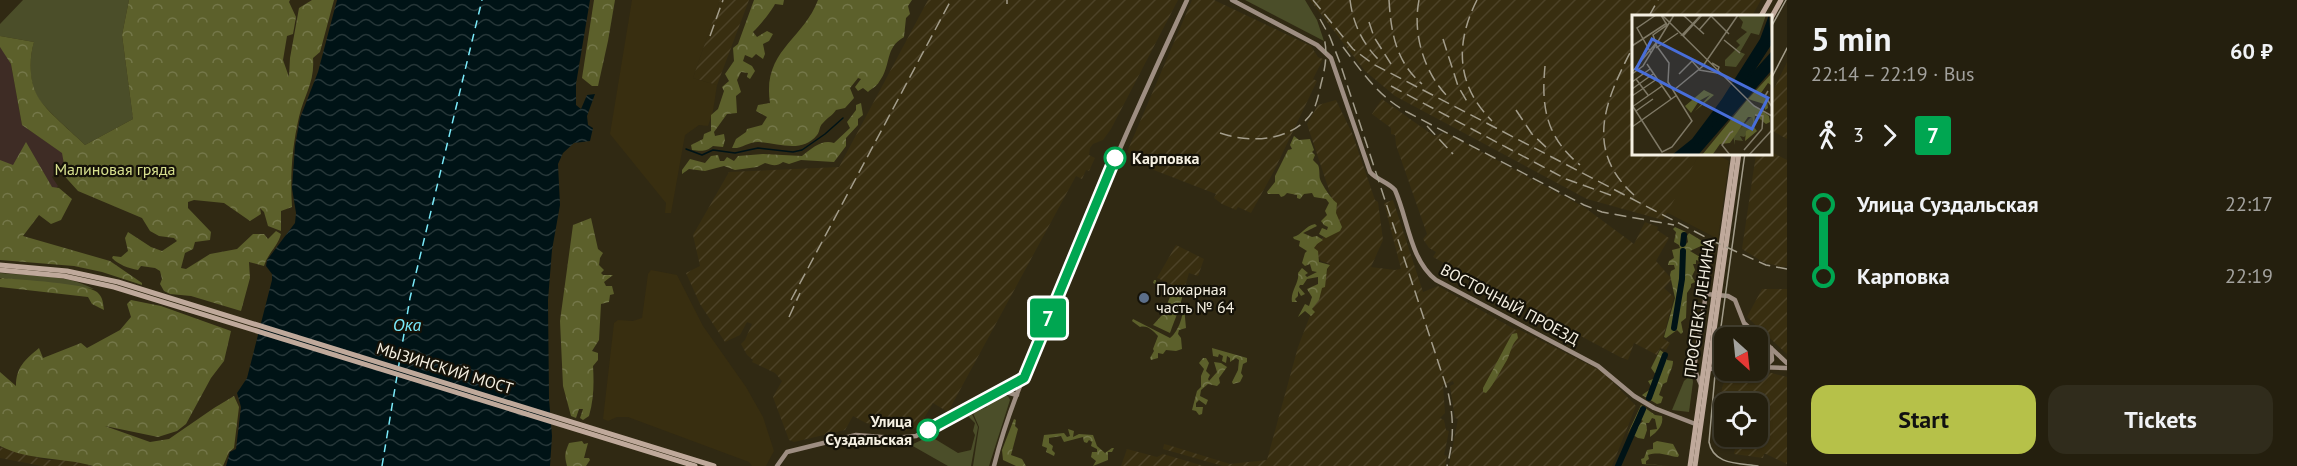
<!DOCTYPE html>
<html lang="en">
<head>
<meta charset="utf-8">
<style>
  :root { --surface:#241f0e; --page:#302c1c; --text:#f1f3f6; --muted:#a3a29e; --line:#413d2e; --accent:#b6c149 }
  body { margin:0; font-family:"PT Sans",sans-serif; background:var(--page); color:var(--text); height:100vh; display:flex; flex-direction:column; font-size:22px; white-space:nowrap }
  * { box-sizing:border-box; margin:0 }
  p { font-size:20px; color:var(--muted) }
  .icon { flex:none; width:33px; height:33px; fill:none; stroke:currentColor; stroke-width:2; stroke-linecap:round; stroke-linejoin:round }
  .map { position:relative; flex:1; overflow:hidden }
  .side { display:flex; flex-direction:column; background:var(--surface); width:510px }
  .side>* { flex:none }
  .badge { padding:0 12px; border-radius:4px; font-size:21px; line-height:39px }
  .needle { width:39px; rotate:153deg }
  .controls { position:absolute; left:1714px; top:327px; display:grid; gap:12px }
  .controls a { display:grid; place-items:center; width:54px; height:54px; border-radius:12px; background:var(--surface); box-shadow:0 2px 4px #0004,0 0 0 2px var(--line); font-size:30px }
  .map>.badge { position:absolute; translate:-50% -50%; box-shadow:0 0 0 3px #fff }
  .legs { display:flex; align-items:center; gap:9px; height:66px; padding:0 24px; font-size:20px }
  .legs p { margin-inline-start:auto }
  .summary { display:flex; align-items:center; justify-content:space-between; height:102px; padding:0 24px }
  h1 { font-size:33px; font-weight:700; line-height:45px }
  .cta { display:flex; gap:12px; margin-top:auto; padding:12px 24px }
  .cta a { flex:1; height:69px; border-radius:18px; background:var(--accent); color:#111; font-size:24px; font-weight:700; line-height:69px; text-align:center }
  .cta a+a { background:var(--page); color:var(--text) }
  ul { padding:0 24px; list-style:none }
  li { display:flex; align-items:center; gap:21px; height:72px; font-size:22px }
  li i { display:grid; place-items:center; width:9px; height:100%; margin:0 8px; background:currentColor }
  li i::after { content:''; width:15px; height:15px; margin:-8px; border:4px solid; border-radius:50%; background:var(--surface) }
  li p { margin-inline-start:auto }
  li:first-child i { background:linear-gradient(#0000 50%,currentColor 0) }
  li:last-child i { background:linear-gradient(currentColor 50%,#0000 0) }
  main { display:flex; flex:1; min-height:0 }
  .map>svg:first-child { display:block }
  .built { fill:#382e10 }
  .industrial { fill:url(#industrial-furrows); fill-rule:evenodd }
  .education { fill:#3e2c25 }
  .green { fill:#4b4e29 }
  .forest { fill:url(#forest-crowns) }
  .water { fill:url(#water-waves) }
  .lines { fill:none; stroke-linecap:round; stroke-linejoin:round }
  .stream { stroke:#001316; stroke-width:1.5 }
  .river { stroke:#001316; stroke-width:6 }
  .ferry { stroke:#7aeafa; stroke-width:1.5; stroke-dasharray:8 6; stroke-linecap:butt }
  .secondary { stroke:#9e8e82; stroke-width:4.5 }
  .primary { stroke:#bfa99b; stroke-width:5 }
  .tram { stroke:#a39d8b; stroke-width:1.5 }
  .rail { stroke:#a39d8b; stroke-width:1.5; stroke-dasharray:12 6; stroke-linecap:butt }
  .line-1-casing { stroke:#fff; stroke-width:14 }
  .line-1 { stroke:#00a651; stroke-width:9 }
  .stop-1-dot { fill:#fff; stroke:#00a651; stroke-width:3 }
  .service-dot { fill:#5c6f8a; stroke:#151208; stroke-width:2 }
  .labels { text-anchor:middle; dominant-baseline:central; stroke-width:4.5; stroke-linejoin:round; paint-order:stroke }
  .stop-label { font-size:16px; font-weight:bold; fill:#f5f0e2; stroke:#151208; text-anchor:start }
  .park-label { font-size:16px; fill:#d7e08e; stroke:#151208 }
  .poi-label { font-size:16px; fill:#f5f0e2; stroke:#151208; text-anchor:start }
  .street-label { font-size:16px; fill:#f5f0e2; stroke:#151208 }
  .water-label { font-size:18px; font-style:italic; fill:#7aeafa; stroke:#151208 }
  .inset-river { fill:none; stroke:#001316; stroke-width:3 }
  .inset-road { fill:none; stroke:#7f7966; stroke-width:1.5 }
  .view { fill:#486eda; fill-opacity:0.15; stroke:#486eda; stroke-width:3 }
  .inset-edge { fill:none; stroke:#f5f0e2; stroke-width:3 }
</style>
</head>
<body>
<main>
<div class="map">
<svg width="1787" height="466" viewBox="0 0 1787 466">
  <defs>
    <pattern id="industrial-furrows" width="10" height="10" patternUnits="userSpaceOnUse" patternTransform="scale(1.5)"><rect width="10" height="10" fill="#382e10"/><path d="M-1 1l2-2M0 10L10 0M9 11l2-2" fill="none" stroke="#4c4227"/></pattern>
    <pattern id="forest-crowns" width="20" height="18" patternUnits="userSpaceOnUse" patternTransform="scale(1.5)"><rect width="20" height="18" fill="#5c602b"/><path d="M2 6a3 3 0 1 1 6 0M12 15a3 3 0 1 1 6 0" fill="none" stroke="#747749"/></pattern>
    <pattern id="water-waves" width="16" height="10" patternUnits="userSpaceOnUse" patternTransform="scale(1.5)"><rect width="16" height="10" fill="#001316"/><path d="M0 5q4-4 8 0t8 0" fill="none" stroke="#263638"/></pattern>
  </defs>
  <rect width="100%" height="100%" fill="#302913"/>
  <g class="built">
    <polygon points="632,0 720,0 693,78 717,85 713,111 708,126 699,125 685,135 671,213 665,213 666,203 610,134"/>
    <polygon points="1700,153 1714,153 1729,161 1718,239 1666,212"/>
    <polygon points="651,270 677,275 703,326 746,387 763,417 774,451 766,466 752,466 749,462 628,417 617,417 608,421 603,419 614,323 618,320 633,321 642,318 648,274"/>
  </g>
  <g class="industrial">
    <polygon points="720,0 749,0 717,85 693,78"/>
    <polygon points="928,0 1178,0 1111,129 1103,140 1093,144 1090,148 1089,155 1095,158 1089,171 1086,170 1082,179 1076,176 948,412 933,403 919,427 906,431 866,423 853,416 845,430 794,442 789,440 773,397 782,381 775,373 752,362 753,360 747,355 741,344 745,340 752,324 747,322 740,335 725,342 700,304 686,273 700,266 693,235 729,172 839,167"/>
    <polygon points="1192,0 1214,0 1311,46 1318,57 1323,59 1313,79 1317,81 1274,171 1251,213 1238,207 1236,210 1222,204 1214,198 1216,194 1133,162 1135,157 1127,152"/>
    <polygon points="1310,0 1761,0 1752,16 1634,16 1634,153 1700,153 1663,220 1587,199 1395,96 1365,71"/>
    <polygon points="1787,62 1787,139 1771,130 1770,97"/>
    <polygon points="1382,99 1434,136 1445,132 1584,207 1634,244 1645,222 1658,227 1657,230 1669,238 1656,261 1670,277 1671,280 1664,288 1674,297 1663,338 1670,343 1666,350 1660,348 1657,355 1634,343 1628,360 1620,357 1433,257 1436,252 1429,248 1423,239 1427,234 1396,145 1395,135 1391,134 1391,128 1372,114"/>
    <polygon points="1336,100 1352,133 1375,200 1378,202 1383,240 1371,267 1395,270 1401,269 1384,203 1393,200 1423,292 1438,286 1516,330 1518,329 1603,372 1636,406 1612,466 1449,466 1458,419 1455,418 1450,386 1454,384 1453,381 1443,385 1445,413 1440,418 1444,420 1446,430 1449,431 1444,455 1447,456 1445,466 1223,466 1163,449 1164,444 1168,445 1230,464 1267,460 1298,347 1330,264 1321,261 1313,249 1316,242 1335,231 1336,211 1307,124 1318,105"/>
    <polygon points="1771,152 1787,160 1787,266 1782,267 1763,262 1742,249 1756,154"/>
    <polygon points="1176,245 1204,259 1198,276 1189,273 1184,290 1157,278"/>
    <polygon points="1762,289 1787,289 1787,354 1747,317"/>
    <path d="M 1728,371 L 1754,377 L 1764,371 L 1787,377 L 1787,464 L 1766,454 L 1764,454 L 1763,458 L 1734,454 L 1735,449 L 1720,445 L 1715,438 L 1722,388 ZM 1725,404 L 1758,404 L 1758,436 L 1725,436 Z"/>
    <polygon points="0,447 46,460 74,460 91,466 42,466 0,458"/>
    <polygon points="1127,449 1157,457 1163,454 1204,466 1121,466"/>
  </g>
  <polygon class="education" points="0,44 11,64 22,125 63,153 64,164 52,177 58,186 24,233 0,236"/>
  <g class="green">
    <path d="M 23,0 L 129,0 L 122,35 L 133,119 L 85,145 C 74,134 46,110 38,98 C 29,83 29,58 34,42 L 0,36 L 0,24 Z"/>
    <polygon points="1245,0 1305,0 1317,20 1324,41"/>
    <path d="M 0,273 C 30,276 67,274 94,289 L 0,278 Z"/>
    <polygon points="1692,374 1693,382 1689,412 1672,410 1684,381"/>
    <polygon points="1002,396 1008,396 1010,400 989,466 973,466 979,427 973,413 987,407 987,405"/>
    <polygon points="972,414 978,427 971,466 948,466 911,445 930,436 958,453 971,450 975,435 973,431 975,423 968,416"/>
  </g>
  <g class="forest">
    <path d="M 129,0 L 290,0 L 289,2 L 296,17 L 293,34 L 287,36 L 283,60 L 289,77 L 290,58 L 299,8 L 312,0 L 334,0 L 320,52 L 313,58 C 315,82 304,95 299,117 C 292,147 290,176 292,207 L 281,211 L 281,231 L 268,226 L 264,212 L 260,208 L 261,214 L 250,221 L 224,203 L 194,200 L 188,202 L 188,208 L 211,232 L 210,240 L 195,242 L 193,249 L 185,253 L 181,268 L 186,269 L 210,254 L 237,249 L 253,234 L 264,234 L 268,239 L 276,231 L 281,234 C 278,246 268,253 264,266 L 249,262 L 250,278 L 241,311 L 191,296 L 170,294 L 164,291 L 160,284 L 162,279 L 160,271 L 155,268 L 141,266 L 138,270 C 128,268 119,265 112,258 L 113,256 L 121,257 L 128,251 L 125,238 L 128,232 L 151,247 L 162,251 L 177,241 L 174,238 L 159,236 L 150,231 L 142,218 L 78,191 L 59,170 L 64,164 L 62,153 L 22,125 L 11,64 L 0,47 L 0,36 L 34,42 C 29,58 29,82 38,97 C 45,110 74,134 85,145 L 133,119 L 122,35 Z"/>
    <polygon points="594,0 615,0 608,41 598,86 592,86 582,78"/>
    <path d="M 754,0 L 784,0 L 783,5 L 775,4 C 771,12 760,25 753,32 L 757,37 L 767,31 L 773,34 L 769,41 L 763,44 L 765,54 L 763,59 L 756,54 L 752,58 L 745,55 L 743,61 L 752,66 L 755,71 L 750,79 L 747,77 L 748,73 L 741,72 L 737,80 L 741,92 L 736,96 L 737,113 L 727,114 L 714,132 L 715,136 L 724,134 L 725,140 L 723,147 L 713,146 C 706,152 701,151 692,150 L 691,145 L 703,139 L 704,134 L 711,131 L 711,115 L 718,109 L 724,91 L 722,87 L 729,81 L 725,74 L 734,61 L 733,48 L 738,44 Z"/>
    <path d="M 818,0 L 912,0 L 908,6 L 910,14 L 906,18 L 904,37 C 884,48 892,65 879,82 C 877,86 871,89 868,92 L 863,88 L 858,91 L 855,87 L 861,79 L 858,78 L 850,88 L 854,98 L 845,108 L 836,110 C 832,116 828,117 823,123 C 819,126 820,132 817,135 C 802,154 778,143 759,142 C 749,141 742,149 732,148 L 736,139 L 746,132 L 747,129 L 762,125 L 767,117 L 756,111 L 758,105 L 770,103 C 762,51 803,40 818,0 Z"/>
    <path d="M 861,103 L 863,115 L 858,119 L 858,125 L 846,138 L 846,146 L 834,162 L 801,160 L 789,164 L 783,162 C 776,167 772,165 765,163 L 757,167 L 735,170 L 724,166 L 705,171 L 689,169 L 682,174 L 682,170 L 690,159 L 705,163 L 711,156 L 718,155 L 720,161 L 724,161 L 727,157 L 734,161 L 738,156 L 763,154 L 802,156 C 812,148 822,139 834,143 L 850,128 L 847,122 L 856,110 L 856,105 Z"/>
    <path d="M 1294,136 L 1299,140 L 1310,139 L 1314,150 L 1312,152 L 1315,155 L 1313,160 L 1318,165 C 1320,169 1319,175 1320,179 C 1322,185 1332,200 1337,203 L 1336,213 L 1342,227 L 1340,231 L 1326,238 L 1319,234 L 1322,228 L 1327,230 L 1328,227 L 1324,225 L 1321,221 L 1327,215 L 1325,211 L 1329,203 L 1326,199 L 1314,197 L 1312,193 L 1304,194 L 1300,199 L 1297,198 L 1297,195 L 1287,193 L 1284,196 L 1281,197 L 1279,194 L 1268,194 L 1267,192 L 1275,182 L 1275,176 L 1288,150 L 1292,149 L 1290,145 Z"/>
    <polygon points="26,142 52,187 59,188 72,199 61,220 51,224 39,215 23,236 110,261 142,283 142,285 102,272 74,266 0,260 0,160 13,165"/>
    <path d="M 591,218 L 598,249 L 603,253 L 600,258 L 599,265 L 604,270 L 601,273 L 603,275 L 613,275 L 604,282 L 606,286 L 612,286 L 614,294 L 610,295 L 609,302 L 601,304 L 599,340 L 592,351 L 598,353 L 598,360 L 593,366 C 594,383 594,399 589,416 L 583,420 L 580,418 L 583,409 L 579,409 L 576,418 L 571,416 L 563,386 L 560,321 L 573,225 Z"/>
    <path d="M 1315,224 L 1317,226 L 1303,233 L 1312,237 L 1317,236 L 1323,240 L 1317,244 L 1314,248 L 1318,251 L 1319,262 L 1330,265 L 1327,269 L 1325,287 L 1322,288 L 1319,300 L 1312,309 L 1315,312 L 1311,316 L 1305,311 L 1298,317 L 1305,304 L 1309,306 L 1312,297 L 1307,289 L 1318,284 L 1318,277 L 1307,279 L 1303,285 L 1300,285 L 1299,287 L 1305,294 L 1301,296 L 1298,291 L 1298,296 L 1295,299 L 1297,302 L 1292,302 C 1290,291 1300,282 1298,273 L 1302,268 L 1308,273 L 1305,275 L 1307,277 L 1317,272 L 1312,271 L 1310,264 L 1305,266 L 1302,263 L 1305,253 L 1307,251 L 1299,246 L 1300,241 L 1294,239 L 1293,237 C 1302,235 1305,226 1315,224 Z"/>
    <polygon points="1675,227 1686,232 1681,238 1682,243 1686,244 1688,242 1687,236 1689,233 1702,241 1712,244 1714,249 1711,253 1706,254 1701,246 1690,251 1700,257 1698,257 1699,261 1696,260 1696,264 1693,264 1695,270 1692,276 1695,282 1691,284 1691,287 1687,293 1686,318 1681,322 1683,332 1681,334 1677,330 1666,338 1664,337 1675,298 1670,275 1671,271 1675,269 1674,265 1668,265 1669,261 1674,258 1672,250 1680,248 1679,245 1674,242 1676,232 1673,229"/>
    <path d="M 2,278 C 20,280 86,283 97,292 C 103,297 103,303 104,310 L 92,304 L 88,297 L 0,287 L 0,279 Z"/>
    <path d="M 1154,280 L 1156,280 L 1156,282 L 1175,289 L 1180,286 L 1183,288 C 1183,303 1175,318 1170,333 L 1153,325 L 1163,314 L 1172,292 L 1153,283 Z"/>
    <path d="M 131,300 L 161,306 L 231,331 L 224,361 L 211,378 L 186,424 L 177,431 L 158,437 L 105,426 L 150,442 L 169,439 L 214,408 L 234,396 L 239,407 L 234,448 L 229,452 L 223,466 L 93,466 C 63,457 29,461 0,446 L 0,372 L 16,386 C 16,367 25,360 39,348 L 43,358 L 81,343 L 87,348 L 120,330 L 131,317 L 127,304 Z"/>
    <path d="M 1184,307 L 1186,328 L 1179,330 L 1178,334 L 1181,338 L 1182,349 L 1176,351 L 1166,350 L 1163,354 L 1158,353 L 1158,358 L 1151,360 L 1150,358 L 1154,351 L 1153,349 L 1158,336 C 1153,331 1148,325 1140,327 L 1132,321 L 1133,319 L 1170,338 C 1177,333 1184,317 1182,309 Z"/>
    <path d="M 1517,333 L 1518,338 C 1511,345 1511,352 1507,360 C 1500,371 1495,383 1486,393 L 1483,392 L 1483,388 L 1512,334 Z"/>
    <polygon points="1212,348 1247,358 1247,362 1243,364 1241,373 1243,376 1240,382 1233,384 1232,382 1238,370 1239,360 1236,358 1230,362 1230,358 1227,356 1226,363 1222,361 1223,356 1219,354 1218,357 1213,356"/>
    <path d="M 1660,350 L 1667,355 L 1667,360 L 1673,361 C 1673,369 1668,374 1667,382 L 1663,384 L 1659,395 L 1663,397 L 1661,403 L 1657,404 L 1642,395 L 1652,388 L 1648,381 L 1653,379 L 1656,375 L 1651,368 Z"/>
    <polygon points="1203,358 1206,358 1209,363 1206,371 1210,375 1208,379 1209,381 1217,372 1214,362 1221,363 1227,367 1219,378 1220,383 1217,386 1208,384 1201,390 1200,396 1208,400 1206,405 1199,400 1196,403 1196,407 1203,407 1202,414 1199,415 1196,411 1192,410 1197,391 1201,387 1201,376 1204,369 1199,363"/>
    <path d="M 1641,405 L 1655,415 L 1662,416 C 1664,425 1657,432 1650,437 L 1650,430 L 1657,429 L 1655,419 L 1652,418 L 1649,423 L 1646,423 L 1647,430 L 1644,439 L 1638,438 L 1633,435 L 1638,426 L 1643,421 L 1637,417 L 1627,435 Z"/>
    <polygon points="1014,419 1016,420 1015,426 1018,429 1011,455 1022,459 1026,466 1016,466 1003,460 1002,450"/>
    <polygon points="1068,429 1074,431 1073,437 1079,434 1093,435 1097,446 1105,453 1112,448 1114,448 1112,452 1108,452 1108,460 1093,466 1096,461 1091,457 1092,452 1097,452 1097,449 1091,446 1092,442 1089,440 1087,443 1084,442 1083,437 1064,442 1061,436 1049,438 1049,443 1053,446 1052,450 1055,453 1054,456 1046,452 1047,448 1042,446 1044,435 1064,433 1067,437 1070,436"/>
    <path d="M 582,441 L 584,444 L 588,443 L 584,458 L 589,458 L 590,460 L 586,466 L 567,466 C 564,454 565,453 569,443 Z"/>
    <path d="M 1657,441 L 1673,444 L 1679,455 L 1678,457 C 1667,456 1660,451 1648,455 L 1649,459 L 1646,461 L 1646,464 L 1670,466 L 1642,464 L 1641,459 L 1644,458 L 1647,450 L 1653,449 L 1653,443 Z"/>
  </g>
  <polygon class="water" points="337,0 590,0 576,84 576,105 581,109 587,95 595,94 587,116 588,125 593,128 590,141 574,143 563,153 558,164 560,205 552,250 548,300 549,399 552,436 550,466 226,466 230,452 236,449 241,407 237,393 247,378 272,280 272,274 266,266 267,260 295,223 296,213 292,188 295,146 300,118 318,72"/>
  <g class="lines">
    <polyline class="stream" points="686,149 702,155 713,150 735,153 758,148 793,152 802,150 825,134 843,118"/>
    <g class="river">
      <polyline points="1683,244 1684,235"/>
      <polyline points="1674,328 1682,279 1683,251"/>
      <polyline points="1649,398 1665,355"/>
      <polyline points="1618,466 1643,409"/>
    </g>
    <polyline class="ferry" points="382,466 410,298 482,0"/>
    <g class="secondary">
      <path d="M 1232,0 L 1317,45 L 1331,58 L 1370,172 C 1377,180 1388,182 1395,190 C 1408,219 1410,260 1436,280 L 1598,366 L 1634,396 L 1654,408 L 1698,425"/>
      <polyline points="1736,338 1742,332 1752,331"/>
      <polyline points="1711,356 1718,362 1725,363"/>
      <polyline points="1758,367 1787,368"/>
      <polyline points="1765,367 1772,360 1771,348"/>
      <polyline points="1709,369 1725,368"/>
      <polyline points="1701,385 1694,368 1706,294 1728,296 1735,300 1744,323 1787,363"/>
      <polyline points="1002,391 1017,395"/>
      <polyline points="777,466 787,452 856,435 894,438 916,436 1024,378"/>
      <path d="M 994,466 C 1008,409 1033,354 1056,300 C 1097,199 1141,99 1187,0"/>
    </g>
    <g class="primary">
      <polyline points="1761,16 1770,0"/>
      <polyline points="1770,20 1781,0"/>
      <polyline points="0,265 67,271 118,282 714,466"/>
      <polyline points="0,270 64,276 114,287 695,466"/>
      <polyline points="1690,466 1734,153"/>
      <polyline points="1695,466 1739,153"/>
    </g>
    <g class="tram">
      <polyline points="1770,29 1786,0"/>
      <polyline points="1770,81 1787,48"/>
      <path d="M 1745,153 L 1716,363 L 1709,442 C 1713,465 1739,463 1758,466"/>
    </g>
    <g class="rail">
      <polyline points="1313,0 1353,49 1373,64 1715,242 1766,265 1787,269"/>
      <path d="M 1350,0 C 1353,24 1363,45 1381,62"/>
      <path d="M 1389,0 C 1391,33 1396,62 1422,84"/>
      <path d="M 1419,0 C 1412,35 1425,75 1450,99"/>
      <path d="M 1477,0 C 1455,43 1456,85 1492,121"/>
      <polyline points="1007,4 1007,0"/>
      <polyline points="1649,16 1658,0"/>
      <path d="M 1320,19 L 1330,37 L 1340,63 L 1448,392 C 1454,419 1454,440 1447,466"/>
      <polyline points="1369,22 1374,37 1391,64"/>
      <polyline points="710,36 723,0"/>
      <polyline points="1443,39 1458,86 1469,105"/>
      <path d="M 1343,47 C 1362,72 1379,97 1407,112 L 1584,205 L 1602,212 L 1674,225"/>
      <path d="M 1545,66 C 1541,107 1546,137 1580,165"/>
      <polyline points="1391,86 1566,179 1616,197"/>
      <polyline points="1516,110 1532,134 1548,149"/>
      <polyline points="1427,126 1453,154"/>
      <path d="M 1220,133 C 1251,144 1294,141 1313,111 C 1317,103 1319,93 1321,84 C 1325,69 1328,53 1324,38"/>
      <path d="M 1634,195 C 1582,148 1607,97 1634,45"/>
      <polyline points="791,300 951,0"/>
      <polyline points="789,317 800,293"/>
    </g>
  </g>
  <g class="lines">
    <defs>
      <polyline id="line-1" points="928,430 1024,378 1115,158"/>
    </defs>
    <use href="#line-1" class="line-1-casing"/>
    <use href="#line-1" class="line-1"/>
  </g>
  <g class="stop-1-dot">
    <circle cx="1115" cy="158" r="10"/>
    <circle cx="928" cy="430" r="10"/>
  </g>
  <circle class="service-dot" cx="1144" cy="298" r="6"/>
  <g class="labels">
    <g class="stop-label">
      <text x="1132" y="158">Карповка</text>
      <text x="912" y="421" text-anchor="end">Улица<tspan x="912" dy="18">Суздальская</tspan></text>
    </g>
    <g class="park-label">
      <text x="115" y="169">Малиновая гряда</text>
    </g>
    <g class="poi-label">
      <text x="1156" y="289">Пожарная<tspan x="1156" dy="18">часть № 64</tspan></text>
    </g>
    <g class="street-label">
      <text transform="translate(1510 304) rotate(28)">ВОСТОЧНЫЙ ПРОЕЗД</text>
      <text transform="translate(1699 308) rotate(-82)">ПРОСПЕКТ ЛЕНИНА</text>
      <text transform="translate(445 368) rotate(17)">МЫЗИНСКИЙ МОСТ</text>
    </g>
    <g class="water-label">
      <text x="407" y="324">Ока</text>
    </g>
  </g>
  <g transform="translate(1632 15)">
    <rect width="140" height="140" fill="#302913"/>
    <path d="M 134,0 L 127,20 L 119,18 L 108,37 L 113,39 L 104,52 L 93,51 L 93,45 L 108,30 L 104,26 L 115,17 L 109,13 L 111,7 L 106,1 ZM 120,101 L 122,112 L 112,122 L 108,121 L 111,126 L 103,125 L 103,130 L 101,121 Z" fill="#4b4e29"/>
    <path d="M 139,59 L 139,70 L 136,68 L 129,78 L 135,84 L 136,93 L 133,95 L 132,89 L 116,84 ZM 72,75 L 82,80 L 63,96 L 78,80 L 67,86 L 59,98 L 53,91 ZM 115,85 L 137,101 L 138,107 L 134,109 L 123,100 L 122,112 L 125,116 L 130,112 L 113,126 L 114,116 L 122,112 L 120,102 L 116,102 L 98,128 L 88,129 L 81,139 L 70,140 Z" fill="#5c602b"/>
    <path d="M 137,0 L 139,29 L 122,56 L 139,37 L 139,56 L 67,139 L 40,140 L 60,124 L 90,84 L 128,24 Z" fill="#001316"/>
    <path class="inset-river" d="M 109,74 L 140,26M 55,140 L 106,78"/>
    <path class="inset-road" d="M 30,0 L 122,91 L 140,101M 51,0 L 72,19M 69,0 L 68,2 L 58,13 L 52,20 L 50,20 ZM 78,0 L 97,19M 67,15 L 80,0M 51,21 L 70,0M 92,25 L 108,38M 0,31 L 35,8M 24,33 L 46,18M 19,38 L 5,13 L 24,0M 15,49 L 39,84M 67,55 L 85,58 L 87,52 L 80,48M 0,57 L 24,28 L 21,20 L 35,10 L 29,0M 0,59 L 11,51 L 42,0M 47,59 L 60,46 L 68,55M 4,64 L 16,80M 0,67 L 18,54M 0,74 L 21,59M 42,75 L 71,51 L 106,0M 136,76 L 133,81 L 140,92M 0,81 L 25,64M 0,90 L 30,137 L 40,132 L 60,106 L 36,67 L 37,48 L 24,30M 0,92 L 30,71M 4,96 L 21,84M 123,100 L 131,101 L 130,114M 0,112 L 45,80M 112,135 L 130,114M 98,140 L 90,130 L 98,118 L 101,116 L 100,117 L 98,118M 117,140 L 140,115"/>
    <path class="view" d="M 20,24 L 136,83 L 120,114 L 4,54 Z"/>
    <rect width="140" height="140" class="inset-edge"/>
  </g>
</svg>
<div class="controls">
<a><svg class="needle" viewBox="-14 -14 28 28"><path d="M0-13l5 13h-10z" fill="#e53935"/><path d="M0 13l5-13h-10z" fill="#a3a29e"/></svg></a>
<a><svg class="icon" aria-label="locate" viewBox="0 0 24 24"><circle cx="12" cy="12" r="6"/><path d="M12 2v4M12 18v4M2 12h4M18 12h4"/></svg></a>
</div>
<b class="badge" style="left:1048px;top:318px;background:#00a651;color:#fff">7</b>
</div>
<section class="side">
<div class="summary"><div><h1>5 min</h1><p>22:14 – 22:19 · Bus</p></div><b>60 ₽</b></div>
<div class="legs"><svg class="icon" aria-label="walk" viewBox="0 0 24 24"><circle cx="13" cy="4" r="2"/><path d="M13 8l-2 6 4 7M11 14l-3 7M7 12l3-4h3l4 4"/></svg>3<svg class="icon" aria-label="forward" viewBox="0 0 24 24"><path d="M9 5l7 7-7 7"/></svg><b class="badge" style="background:#00a651;color:#fff">7</b></div>
<ul>
<li><i style="color:#00a651"></i><b>Улица Суздальская</b><p>22:17</p></li>
<li><i style="color:#00a651"></i><b>Карповка</b><p>22:19</p></li>
</ul>
<div class="cta"><a>Start</a><a>Tickets</a></div>
</section>
</main>
</body>
</html>
